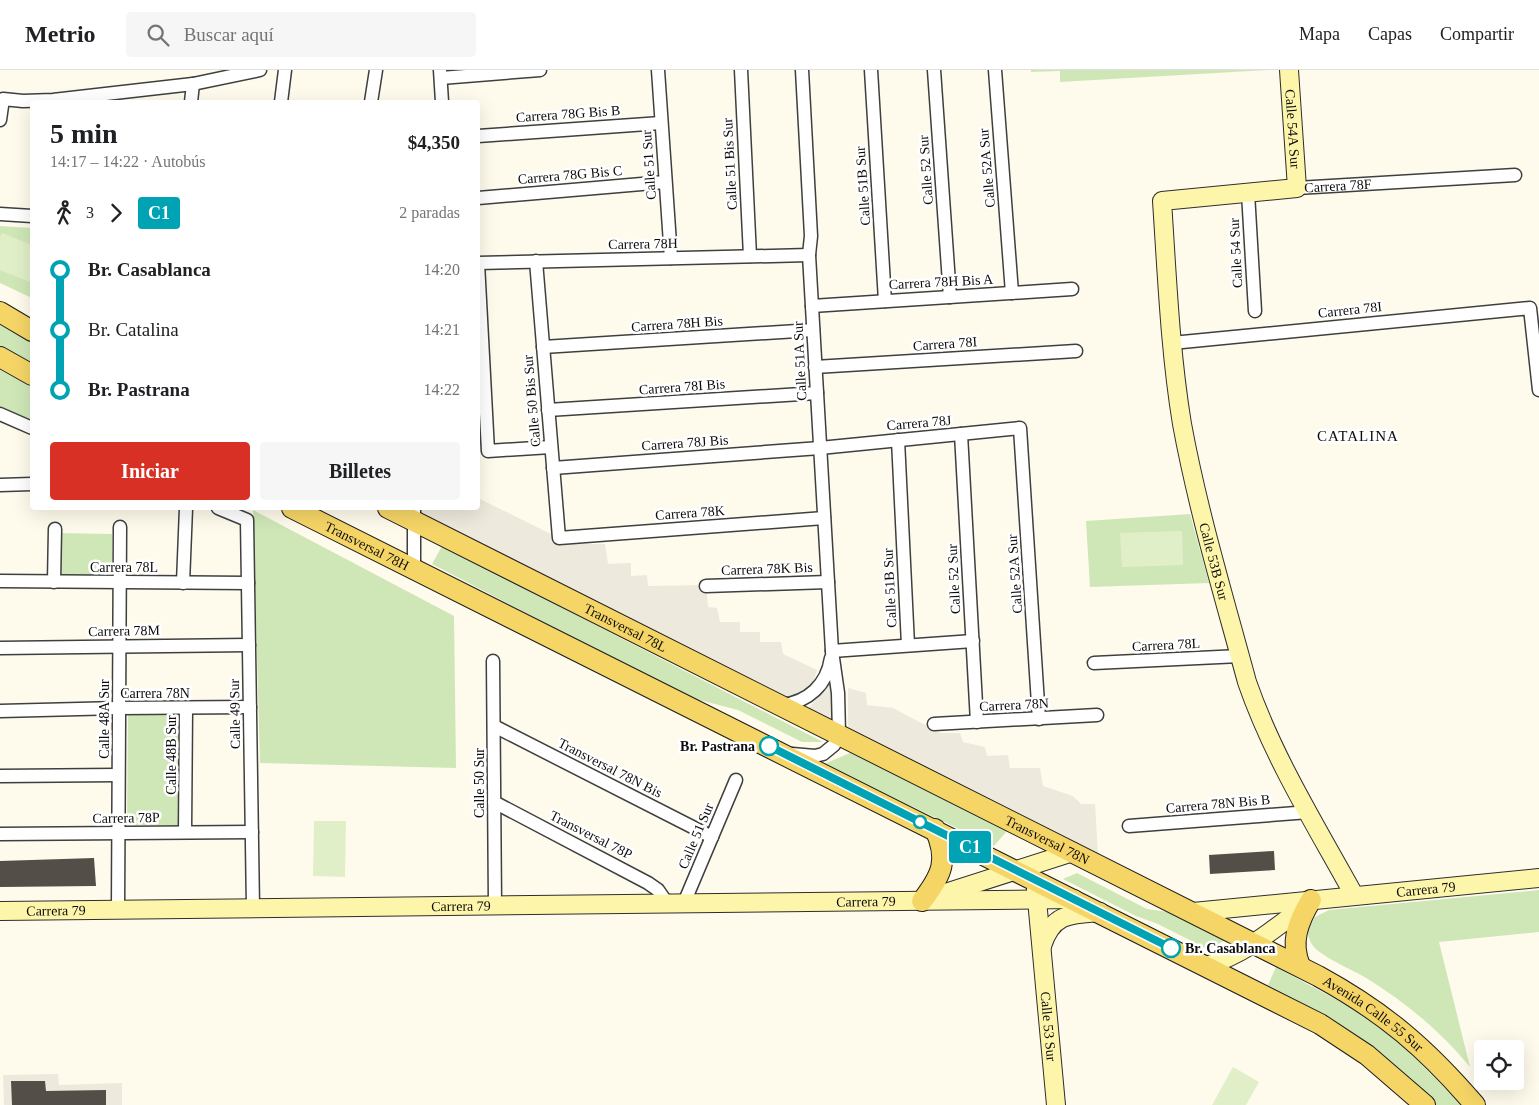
<!DOCTYPE html>
<html lang="es">
<head>
<meta charset="utf-8">
<style>
  :root { --surface:#fff; --page:#f6f6f6; --text:#202124; --muted:#757577; --line:#e0e0e0; --accent:#d93025 }
  body { margin:0; font-family:Georgia,serif; background:var(--page); color:var(--text); height:100vh; display:flex; flex-direction:column; font-size:19px; white-space:nowrap }
  * { box-sizing:border-box; margin:0 }
  p { font-size:16px; color:var(--muted) }
  .icon { flex:none; width:28px; height:28px; fill:none; stroke:currentColor; stroke-width:2; stroke-linecap:round; stroke-linejoin:round }
  .map { position:relative; flex:1; overflow:hidden }
  .sheet { position:absolute; left:30px; top:30px; width:450px; height:410px; display:flex; flex-direction:column; background:var(--surface); border-radius:5px; box-shadow:0 5px 20px #0002 }
  .sheet>* { flex:none }
  .badge { padding:0 10px; border-radius:4px; font-size:18px; line-height:32px }
  .tools { position:absolute; left:1474px; top:970px; display:grid; gap:10px }
  .tools a { display:grid; place-items:center; width:50px; height:50px; border-radius:5px; background:var(--surface); box-shadow:0 5px 20px #0002; font-size:25px }
  .map>.badge { position:absolute; translate:-50% -50%; box-shadow:0 0 0 2px #fff }
  .legs { display:flex; align-items:center; gap:8px; height:55px; padding:0 20px; font-size:16px }
  .legs p { margin-inline-start:auto }
  .overview { display:flex; align-items:center; justify-content:space-between; height:85px; padding:0 20px }
  h1 { font-size:28px; font-weight:700; line-height:38px }
  .primary-button { display:flex; gap:10px; margin-top:auto; padding:10px 20px }
  .primary-button a { flex:1; height:58px; border-radius:5px; background:var(--accent); color:#fff; font-size:20px; font-weight:700; line-height:58px; text-align:center }
  .primary-button a+a { background:var(--page); color:var(--text) }
  ul { padding:0 20px; list-style:none }
  li { display:flex; align-items:center; gap:18px; height:60px; font-size:19px }
  li i { display:grid; place-items:center; width:8px; height:100%; margin:0 6px; background:currentColor }
  li i::after { content:''; width:12px; height:12px; margin:-6px; border:4px solid; border-radius:50%; background:var(--surface) }
  li p { margin-inline-start:auto }
  li:first-child i { background:linear-gradient(#0000 50%,currentColor 0) }
  li:last-child i { background:linear-gradient(currentColor 50%,#0000 0) }
  header { display:flex; align-items:center; gap:30px; box-sizing:border-box; height:70px; padding:0 25px; background:var(--surface); border-bottom:1px solid var(--line) }
  header strong { font-size:24px }
  nav { display:flex; gap:28px; margin-inline-start:auto; font-size:18px }
  .search { width:350px; height:45px; background:var(--page); display:flex; align-items:center; gap:12px; box-sizing:border-box; padding:0 18px; border-radius:5px; color:var(--muted); font-size:19px }
  .map>svg:first-child { display:block }
  .green { fill:#cfe7b7 }
  .pitch { fill:#e1efc9 }
  .plaza { fill:#ede9dc }
  .building { fill:#544e49 }
  .lines { fill:none; stroke-linecap:round; stroke-linejoin:round }
  .street-casing { stroke:#3f3f3f; stroke-width:15 }
  .secondary-casing { stroke:#2e2e2e; stroke-width:20 }
  .primary-casing { stroke:#1d1d1d; stroke-width:22 }
  .street { stroke:#fff; stroke-width:12 }
  .secondary { stroke:#fdf5a9; stroke-width:18 }
  .primary { stroke:#f5d566; stroke-width:20 }
  .line-1-casing { stroke:#fff; stroke-width:11 }
  .line-1 { stroke:#00a3b4; stroke-width:8 }
  .stop-1-dot { fill:#fff; stroke:#00a3b4; stroke-width:2.5 }
  .labels { text-anchor:middle; dominant-baseline:central; stroke-width:5; stroke-linejoin:round; paint-order:stroke }
  .street-label { font-size:14px; fill:#0c0c0c; stroke:#fff }
  .stop-label { font-size:14px; font-weight:bold; fill:#0c0c0c; stroke:#fff; text-anchor:end }
  .neighbourhood-label { font-size:15px; letter-spacing:1px; fill:#0c0c0c; stroke:#fff }
</style>
</head>
<body>
<header>
<strong>Metrio</strong>
<div class="search"><svg class="icon" aria-label="search" viewBox="0 0 24 24"><circle cx="10" cy="10" r="6"/><path d="M15 15l6 6"/></svg>Buscar aquí</div>
<nav><a>Mapa</a><a>Capas</a><a>Compartir</a></nav>
</header>
<div class="map">
<svg width="1539" height="1035" viewBox="0 0 1539 1035">
  <rect width="100%" height="100%" fill="#fefbec"/>
  <g class="green">
    <polygon points="1031,0 1268,0 1060,12 1060,1 1031,2"/>
    <polygon points="0,156 32,158 32,228 0,213"/>
    <polygon points="0,252 32,270 32,295 0,277"/>
    <polygon points="0,300 32,317 32,350 0,337"/>
    <polygon points="253,440 454,546 456,698 260,693"/>
    <polygon points="1190,444 1209,513 1090,517 1086,451"/>
    <polygon points="60,463 112,464 112,506 60,506"/>
    <polygon points="442,476 823,672 802,672 738,640 688,627 432,494"/>
    <polygon points="128,641 181,642 181,755 127,755"/>
    <polygon points="850,683 1007,761 994,776 824,694"/>
    <polygon points="1077,803 1147,839 1168,842 1225,870 1209,880 1158,854 1136,846 1063,809"/>
    <path d="M 1539,820 L 1539,862 L 1439,872 L 1470,997 C 1442,963 1409,935 1371,911 C 1354,900 1333,893 1317,880 C 1311,875 1309,869 1307,861 L 1315,847 L 1329,840 Z"/>
    <path d="M 1276,897 L 1352,938 L 1399,972 L 1462,1035 L 1435,1035 C 1410,1011 1385,988 1357,967 C 1330,946 1298,931 1268,915 Z"/>
  </g>
  <g class="pitch">
    <polygon points="2,163 32,175 32,213 0,200 0,167"/>
    <polygon points="1182,461 1183,495 1122,497 1120,463"/>
    <polygon points="314,751 346,751 345,807 313,806"/>
    <polygon points="1233,997 1259,1012 1246,1035 1212,1035"/>
  </g>
  <g class="plaza">
    <polygon points="478,428 559,468 566,474 605,474 608,494 631,493 631,506 647,505 648,516 706,515 708,537 717,538 720,552 740,552 740,562 760,562 760,572 781,572 783,584 817,600 813,614 800,625 791,629 784,628 399,438 478,438"/>
    <polygon points="832,612 833,654 806,641"/>
    <polygon points="848,618 866,623 867,635 893,638 940,663 960,663 963,672 985,677 987,686 1008,685 1010,698 1040,698 1043,716 1073,726 1081,734 1095,734 1098,785 848,659"/>
    <polygon points="58,1004 59,1015 122,1013 122,1035 4,1035 3,1005"/>
  </g>
  <g class="building">
    <polygon points="1274,781 1275,800 1210,804 1209,785"/>
    <polygon points="94,788 96,816 0,817 0,791"/>
    <polygon points="11,1011 45,1011 46,1021 106,1020 106,1035 12,1035"/>
  </g>
  <g class="lines">
    <defs>
      <g id="street">
        <polyline points="440,0 442,32"/>
        <polyline points="658,0 671,188"/>
        <polyline points="741,0 750,186"/>
        <polyline points="871,0 885,231"/>
        <polyline points="934,0 950,227"/>
        <polyline points="995,0 1012,223"/>
        <polyline points="441,8 540,0"/>
        <polyline points="191,32 193,14"/>
        <polyline points="281,32 285,0"/>
        <polyline points="371,32 376,0"/>
        <polyline points="0,50 3,29 23,31 53,30 193,14 260,0"/>
        <polyline points="478,66 661,53"/>
        <path id="s1" d="M 1297,118 L 1515,105"/>
        <polyline points="1248,123 1255,241"/>
        <polyline points="478,128 665,112"/>
        <polyline points="0,144 32,146"/>
        <polyline points="536,191 559,468 824,448"/>
        <polyline points="478,193 809,185"/>
        <polyline points="478,193 488,381 551,377"/>
        <polyline points="812,236 1072,219"/>
        <polyline points="1172,273 1530,238 1539,320"/>
        <polyline points="543,277 813,260"/>
        <polyline points="815,297 1076,281"/>
        <polyline points="548,340 817,323"/>
        <polyline points="0,344 32,358"/>
        <polyline points="961,364 977,652"/>
        <polyline points="898,370 908,575"/>
        <polyline points="553,398 820,378 1020,358 1039,649"/>
        <polyline points="0,415 32,414"/>
        <polyline points="218,438 247,450 253,838"/>
        <polyline points="414,438 414,499"/>
        <polyline points="0,511 248,513"/>
        <polyline points="54,512 55,459"/>
        <polyline points="183,513 186,438"/>
        <polyline points="706,516 828,512"/>
        <polyline points="0,578 249,575"/>
        <polyline points="832,581 973,571"/>
        <polyline points="493,591 495,835"/>
        <polyline points="1094,593 1240,586"/>
        <path d="M 782,635 C 808,632 827,615 831,588"/>
        <polyline points="0,641 119,638 250,637"/>
        <polyline points="934,654 1097,645"/>
        <polyline points="494,656 712,767"/>
        <polyline points="792,684 815,686 823,684 834,675 839,664 838,623 832,581 809,185 811,166 802,0"/>
        <polyline points="0,706 118,705"/>
        <polyline points="494,732 648,813 658,820 667,833"/>
        <polyline points="1129,756 1309,742"/>
        <polyline points="185,762 186,638"/>
        <polyline points="0,764 252,762"/>
        <polyline points="684,833 736,710"/>
        <polyline points="118,840 120,457"/>
      </g>
      <g id="secondary">
        <path id="s2" d="M 1289,0 L 1297,118 L 1162,131 C 1167,205 1170,281 1182,354 C 1198,441 1224,527 1247,612 C 1273,687 1316,756 1354,825"/>
        <path id="s3" d="M 1036,819 L 1056,1035"/>
        <polyline points="939,825 1073,782"/>
        <path id="s4" d="M 0,841 L 1074,829"/>
        <path id="s5" d="M 1193,842 L 1539,808"/>
        <path d="M 1042,876 C 1052,844 1069,844 1100,842"/>
        <path d="M 1206,896 C 1248,883 1276,857 1311,831"/>
      </g>
      <g id="primary">
        <polyline points="0,242 32,261"/>
        <polyline points="0,287 32,305"/>
        <path id="s6" d="M 292,438 L 1320,954 L 1367,985 L 1425,1035"/>
        <path id="s7" d="M 388,438 L 1318,906 C 1384,942 1426,978 1475,1035"/>
        <path d="M 922,831 C 942,805 949,790 935,759"/>
        <path d="M 1300,896 C 1290,872 1298,852 1311,830"/>
      </g>
    </defs>
    <use href="#street" class="street-casing"/>
    <use href="#secondary" class="secondary-casing"/>
    <use href="#primary" class="primary-casing"/>
    <use href="#street" class="street"/>
    <use href="#secondary" class="secondary"/>
    <use href="#primary" class="primary"/>
  </g>
  <g class="lines">
    <defs>
      <polyline id="line-1" points="769,676 1171,878"/>
    </defs>
    <use href="#line-1" class="line-1-casing"/>
    <use href="#line-1" class="line-1"/>
  </g>
  <g class="stop-1-dot">
    <circle cx="769" cy="676" r="9"/>
    <circle cx="920" cy="752" r="6"/>
    <circle cx="1171" cy="878" r="9"/>
  </g>
  <g class="labels">
    <g class="street-label">
      <text transform="translate(568 44) rotate(-4)">Carrera 78G Bis B</text>
      <text stroke="none"><textPath href="#s2" startOffset="59">Calle 54A Sur</textPath></text>
      <text transform="translate(730 94) rotate(-93)">Calle 51 Bis Sur</text>
      <text transform="translate(649 95) rotate(-94)">Calle 51 Sur</text>
      <text transform="translate(987 98) rotate(-95)">Calle 52A Sur</text>
      <text transform="translate(926 100) rotate(-94)">Calle 52 Sur</text>
      <text transform="translate(570 105) rotate(-5)">Carrera 78G Bis C</text>
      <text stroke="none"><textPath href="#s1" startOffset="41">Carrera 78F</textPath></text>
      <text transform="translate(863 116) rotate(-94)">Calle 51B Sur</text>
      <text transform="translate(643 174) rotate(-1)">Carrera 78H</text>
      <text transform="translate(1236 183) rotate(-93)">Calle 54 Sur</text>
      <text transform="translate(941 212) rotate(-3)">Carrera 78H Bis A</text>
      <text transform="translate(1350 240) rotate(-6)">Carrera 78I</text>
      <text transform="translate(677 254) rotate(-4)">Carrera 78H Bis</text>
      <text transform="translate(945 274) rotate(-4)">Carrera 78I</text>
      <text transform="translate(800 291) rotate(-93)">Calle 51A Sur</text>
      <text transform="translate(682 317) rotate(-4)">Carrera 78I Bis</text>
      <text transform="translate(532 331) rotate(-95)">Calle 50 Bis Sur</text>
      <text transform="translate(919 353) rotate(-5)">Carrera 78J</text>
      <text transform="translate(685 373) rotate(-4)">Carrera 78J Bis</text>
      <text transform="translate(690 443) rotate(-4)">Carrera 78K</text>
      <text stroke="none"><textPath href="#s6" startOffset="84">Transversal 78H</textPath></text>
      <text stroke="none"><textPath href="#s2" startOffset="619">Calle 53B Sur</textPath></text>
      <text x="124" y="497">Carrera 78L</text>
      <text transform="translate(767 499) rotate(-2)">Carrera 78K Bis</text>
      <text transform="translate(1015 504) rotate(-94)">Calle 52A Sur</text>
      <text transform="translate(954 509) rotate(-93)">Calle 52 Sur</text>
      <text transform="translate(890 518) rotate(-93)">Calle 51B Sur</text>
      <text stroke="none"><textPath href="#s7" startOffset="266">Transversal 78L</textPath></text>
      <text transform="translate(124 561) rotate(-1)">Carrera 78M</text>
      <text transform="translate(1166 575) rotate(-3)">Carrera 78L</text>
      <text x="155" y="623">Carrera 78N</text>
      <text transform="translate(1014 635) rotate(-3)">Carrera 78N</text>
      <text transform="translate(235 644) rotate(-91)">Calle 49 Sur</text>
      <text transform="translate(104 649) rotate(-90)">Calle 48A Sur</text>
      <text transform="translate(171 685) rotate(-90)">Calle 48B Sur</text>
      <text transform="translate(610 698) rotate(27)">Transversal 78N Bis</text>
      <text transform="translate(479 713) rotate(-90)">Calle 50 Sur</text>
      <text transform="translate(1218 734) rotate(-5)">Carrera 78N Bis B</text>
      <text transform="translate(126 748) rotate(-1)">Carrera 78P</text>
      <text transform="translate(591 765) rotate(27)">Transversal 78P</text>
      <text transform="translate(696 766) rotate(-67)">Calle 51 Sur</text>
      <text stroke="none"><textPath href="#s7" startOffset="738">Transversal 78N</textPath></text>
      <text stroke="none"><textPath href="#s5" startOffset="234">Carrera 79</textPath></text>
      <text stroke="none"><textPath href="#s4" startOffset="866">Carrera 79</textPath></text>
      <text stroke="none"><textPath href="#s4" startOffset="461">Carrera 79</textPath></text>
      <text stroke="none"><textPath href="#s4" startOffset="56">Carrera 79</textPath></text>
      <text stroke="none"><textPath href="#s7" startOffset="1108">Avenida Calle 55 Sur</textPath></text>
      <text stroke="none"><textPath href="#s3" startOffset="138">Calle 53 Sur</textPath></text>
    </g>
    <g class="stop-label">
      <text x="755" y="676">Br. Pastrana</text>
      <text x="1185" y="878" text-anchor="start">Br. Casablanca</text>
    </g>
    <g class="neighbourhood-label">
      <text x="1358" y="366">CATALINA</text>
    </g>
  </g>
</svg>
<div class="tools">
<a><svg class="icon" aria-label="locate" viewBox="0 0 24 24"><circle cx="12" cy="12" r="6"/><path d="M12 2v4M12 18v4M2 12h4M18 12h4"/></svg></a>
</div>
<b class="badge" style="left:970px;top:777px;background:#00a3b4;color:#fff">C1</b>
<section class="sheet">
<div class="overview"><div><h1>5 min</h1><p>14:17 – 14:22 · Autobús</p></div><b>$4,350</b></div>
<div class="legs"><svg class="icon" aria-label="walk" viewBox="0 0 24 24"><circle cx="13" cy="4" r="2"/><path d="M13 8l-2 6 4 7M11 14l-3 7M7 12l3-4h3l4 4"/></svg>3<svg class="icon" aria-label="forward" viewBox="0 0 24 24"><path d="M9 5l7 7-7 7"/></svg><b class="badge" style="background:#00a3b4;color:#fff">C1</b><p>2 paradas</p></div>
<ul>
<li><i style="color:#00a3b4"></i><b>Br. Casablanca</b><p>14:20</p></li>
<li><i style="color:#00a3b4"></i><span>Br. Catalina</span><p>14:21</p></li>
<li><i style="color:#00a3b4"></i><b>Br. Pastrana</b><p>14:22</p></li>
</ul>
<div class="primary-button"><a>Iniciar</a><a>Billetes</a></div>
</section>
</div>
</body>
</html>
